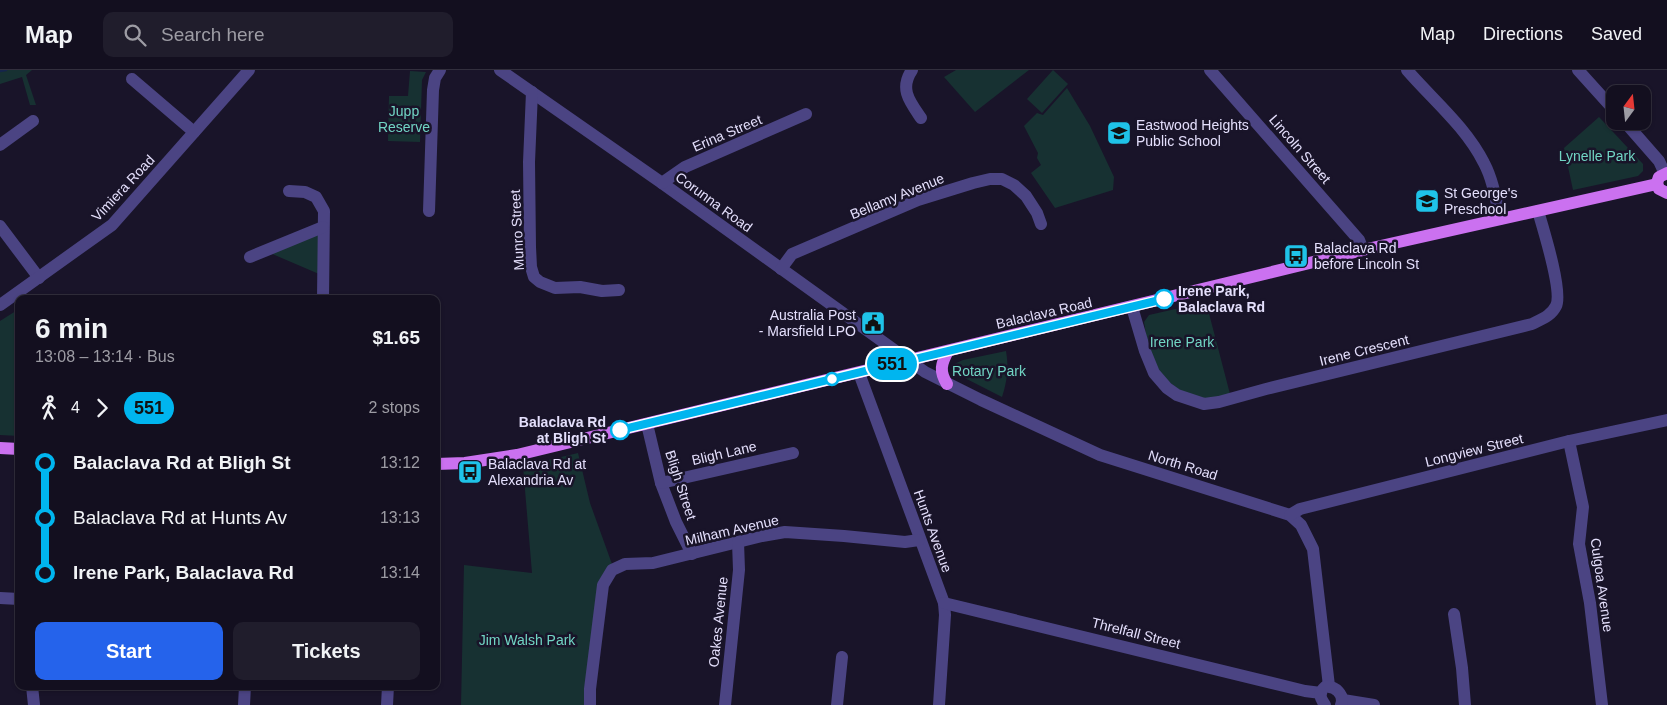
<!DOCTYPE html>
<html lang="en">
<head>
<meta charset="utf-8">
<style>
  :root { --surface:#130f1f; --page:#201d2c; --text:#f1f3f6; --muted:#9d9ca4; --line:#322f3d; --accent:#2563eb }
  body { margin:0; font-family:Helvetica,sans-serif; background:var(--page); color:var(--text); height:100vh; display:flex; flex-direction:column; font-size:19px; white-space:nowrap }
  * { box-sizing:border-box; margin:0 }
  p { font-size:16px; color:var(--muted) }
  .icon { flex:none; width:28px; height:28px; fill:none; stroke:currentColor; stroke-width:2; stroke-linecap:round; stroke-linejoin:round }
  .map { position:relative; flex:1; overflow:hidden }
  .details { position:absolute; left:15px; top:225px; width:425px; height:395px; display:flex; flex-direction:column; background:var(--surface); border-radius:10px; box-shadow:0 1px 4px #0004,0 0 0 1px var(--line) }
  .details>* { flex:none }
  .badge { padding:0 10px; border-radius:16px; font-size:18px; line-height:32px }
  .needle { width:32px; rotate:15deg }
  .buttons { position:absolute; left:1606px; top:15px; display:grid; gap:10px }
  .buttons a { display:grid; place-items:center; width:45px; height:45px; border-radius:10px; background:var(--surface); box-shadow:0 1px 4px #0004,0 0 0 1px var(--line); font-size:25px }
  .map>.badge { position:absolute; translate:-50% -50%; box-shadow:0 0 0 2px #fff }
  .legs { display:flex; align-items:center; gap:8px; height:55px; padding:0 20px; font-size:16px }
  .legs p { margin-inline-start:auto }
  .summary { display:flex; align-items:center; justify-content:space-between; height:85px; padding:0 20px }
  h1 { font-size:28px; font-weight:700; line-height:38px }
  .action { display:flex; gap:10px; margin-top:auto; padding:10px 20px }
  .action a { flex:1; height:58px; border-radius:10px; background:var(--accent); color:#fff; font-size:20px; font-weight:700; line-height:58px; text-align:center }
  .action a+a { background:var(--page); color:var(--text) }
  ul { padding:0 20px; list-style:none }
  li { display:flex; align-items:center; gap:18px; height:55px; font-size:19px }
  li i { display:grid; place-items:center; width:8px; height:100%; margin:0 6px; background:currentColor }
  li i::after { content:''; width:12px; height:12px; margin:-6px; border:4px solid; border-radius:50%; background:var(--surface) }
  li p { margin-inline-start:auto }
  li:first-child i { background:linear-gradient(#0000 50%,currentColor 0) }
  li:last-child i { background:linear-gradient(currentColor 50%,#0000 0) }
  header { display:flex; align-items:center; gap:30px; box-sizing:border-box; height:70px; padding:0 25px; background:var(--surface); border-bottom:1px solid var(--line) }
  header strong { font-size:24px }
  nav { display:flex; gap:28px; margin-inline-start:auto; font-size:18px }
  .search { width:350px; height:45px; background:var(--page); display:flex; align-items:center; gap:12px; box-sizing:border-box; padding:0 18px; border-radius:10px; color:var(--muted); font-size:19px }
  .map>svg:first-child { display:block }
  .green { fill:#173132 }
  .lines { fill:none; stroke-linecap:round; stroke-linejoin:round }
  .stream { stroke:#15254b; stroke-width:2.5 }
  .minor { stroke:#4b4483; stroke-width:12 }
  .major { stroke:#cb71f0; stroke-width:12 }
  .line-1-casing { stroke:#fff; stroke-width:11 }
  .line-1 { stroke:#00b5ef; stroke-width:8 }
  .stop-1-dot { fill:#fff; stroke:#00b5ef; stroke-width:2.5 }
  .labels { text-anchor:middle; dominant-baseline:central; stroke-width:5; stroke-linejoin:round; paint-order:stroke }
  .park-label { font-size:14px; fill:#71d5c4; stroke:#191429 }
  .poi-label { font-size:14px; fill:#e4dffc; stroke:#191429; text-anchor:start }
  .street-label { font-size:14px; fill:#e4dffc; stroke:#191429 }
  .stop-label { font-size:14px; font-weight:bold; fill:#e4dffc; stroke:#191429; text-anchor:start }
</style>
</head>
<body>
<header>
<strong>Map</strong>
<div class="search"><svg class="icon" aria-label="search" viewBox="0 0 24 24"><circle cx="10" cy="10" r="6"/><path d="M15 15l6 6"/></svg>Search here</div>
<nav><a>Map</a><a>Directions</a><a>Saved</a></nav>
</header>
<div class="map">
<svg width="1667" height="635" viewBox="0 0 1667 635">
  <rect width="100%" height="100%" fill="#191429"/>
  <g class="green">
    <polygon points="0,0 32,0 26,5 36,35 30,35 22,7 0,14"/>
    <polygon points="956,0 1029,0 975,42 944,7"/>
    <polygon points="1053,0 1068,14 1042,43 1027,29"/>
    <polygon points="410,1 426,2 422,10 420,72 388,71 389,26 408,26"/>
    <polygon points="1067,18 1090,56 1114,107 1113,120 1055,138 1031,103 1041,95 1037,88 1038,83 1024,56 1037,43 1043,45"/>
    <polygon points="1599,47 1643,94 1643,101 1638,106 1573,120 1564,78"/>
    <polygon points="318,164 319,204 270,183"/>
    <path d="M 1206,232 L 1230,324 C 1224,325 1217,328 1211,328 C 1184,330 1161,309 1151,286 C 1147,276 1146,263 1144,252 L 1149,245 Z"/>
    <polygon points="19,239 19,366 0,365 0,251"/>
    <path d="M 1006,281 C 1009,298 1007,311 1002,327 L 951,301 L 954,294 L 963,290 Z"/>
    <polygon points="578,383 590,433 612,494 584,635 461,635 464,495 532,503 523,396"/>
  </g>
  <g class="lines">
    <polyline class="stream" points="0,1 6,0"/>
    <g class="minor">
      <polyline points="500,0 662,113 925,302 981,330 1100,385 1290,445 1301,455 1313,479 1329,616"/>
      <path d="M 912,0 C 899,19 910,32 921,48"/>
      <polyline points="1210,0 1359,170 1363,180"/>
      <path d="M 1407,0 C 1433,30 1466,57 1484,93 C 1493,110 1496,130 1500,149"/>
      <polyline points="1578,0 1615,41"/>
      <polyline points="132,9 194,62"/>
      <polyline points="532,22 529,92 530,177 531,197 534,207 540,212 555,218 580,217 602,221 619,220"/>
      <polyline points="1624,51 1659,91 1665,104"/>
      <polyline points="0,75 33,51"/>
      <polyline points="662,113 685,97 806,44"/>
      <polyline points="289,121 305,122 316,127 324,141 323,229"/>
      <polyline points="429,141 433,20 435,8 440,0"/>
      <polyline points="0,156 39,208"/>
      <polyline points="250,187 323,157"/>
      <polyline points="781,199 792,184 918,130 973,113 990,109 1002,109 1014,115 1026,126 1037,143 1041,154"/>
      <polyline points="0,235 112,155 249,0"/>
      <path d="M 1132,237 L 1145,281 L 1154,303 L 1167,318 L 1177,325 L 1204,334 L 1219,332 L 1266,319 L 1532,254 C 1542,249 1551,246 1556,236 C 1563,222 1543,158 1538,141"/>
      <polyline points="859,303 944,533 945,545 939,635"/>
      <polyline points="647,354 661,413 676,452 692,484"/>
      <polyline points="1569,371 1583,437 1579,474 1590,533 1602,635"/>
      <polyline points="661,413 793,383"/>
      <polyline points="1290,445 1300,439 1569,371 1667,350"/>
      <polyline points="0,528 19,529"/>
      <polyline points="944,533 1305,621 1321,623"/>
      <polyline points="1454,544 1462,598 1465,635"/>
      <polyline points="32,616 34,635"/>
      <polyline points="1343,630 1374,635"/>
      <polyline points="244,635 245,616"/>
      <polyline points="387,635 388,616"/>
      <polyline points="590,635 590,619 603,515 612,500 625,494 653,493 762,466 785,462 844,466 905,472 919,470"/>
      <polyline points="725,635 739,500 738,472"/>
      <polyline points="837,635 842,587"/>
      <path d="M 1325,635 C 1320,628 1318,623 1325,617 C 1335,615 1345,625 1341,635"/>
    </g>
    <g class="major">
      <polyline points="1667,103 1659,107 1657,113 1659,119 1667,123"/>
      <path d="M 947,314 C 939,301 941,294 948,281"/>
      <polyline points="0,378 19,379"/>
      <polyline points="436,394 465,393 517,385 1363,180 1657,114"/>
    </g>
  </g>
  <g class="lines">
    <defs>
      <polyline id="line-1" points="620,360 1164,229"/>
    </defs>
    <use href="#line-1" class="line-1-casing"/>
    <use href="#line-1" class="line-1"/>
  </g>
  <defs>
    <symbol id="school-square" viewBox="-11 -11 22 22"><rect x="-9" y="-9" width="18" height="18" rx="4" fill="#1fc3e8" stroke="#191429"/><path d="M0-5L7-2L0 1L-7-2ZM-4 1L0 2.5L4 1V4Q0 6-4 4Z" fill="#111"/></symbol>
    <symbol id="bus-square" viewBox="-11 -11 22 22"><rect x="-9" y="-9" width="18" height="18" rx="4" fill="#1fc3e8" stroke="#191429"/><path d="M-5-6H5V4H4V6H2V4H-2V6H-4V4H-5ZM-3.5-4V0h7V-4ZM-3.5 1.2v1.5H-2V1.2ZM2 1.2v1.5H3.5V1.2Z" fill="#111"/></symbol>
    <symbol id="civic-square" viewBox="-11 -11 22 22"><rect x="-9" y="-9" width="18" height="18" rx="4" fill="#1fc3e8" stroke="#191429"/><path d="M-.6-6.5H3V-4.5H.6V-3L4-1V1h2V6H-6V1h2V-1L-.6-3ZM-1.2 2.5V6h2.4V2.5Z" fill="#111"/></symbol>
  </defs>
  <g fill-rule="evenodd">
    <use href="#school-square" x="1105" y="49" width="28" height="28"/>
    <use href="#school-square" x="1413" y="117" width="28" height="28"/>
    <use href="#bus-square" x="1282" y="172" width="28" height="28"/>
    <use href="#civic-square" x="859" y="239" width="28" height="28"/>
    <use href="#bus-square" x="456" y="388" width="28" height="28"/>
  </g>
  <g class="stop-1-dot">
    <circle cx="1164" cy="229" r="9"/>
    <circle cx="832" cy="309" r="6"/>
    <circle cx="620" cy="360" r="9"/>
  </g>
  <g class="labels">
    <g class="park-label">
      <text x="404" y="41">Jupp<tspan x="404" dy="16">Reserve</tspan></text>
      <text x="1597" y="86">Lynelle Park</text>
      <text x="1182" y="272">Irene Park</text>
      <text x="989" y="301">Rotary Park</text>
      <text x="527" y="570">Jim Walsh Park</text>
    </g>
    <g class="poi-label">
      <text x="1136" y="55">Eastwood Heights<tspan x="1136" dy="16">Public School</tspan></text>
      <text x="1444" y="123">St George's<tspan x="1444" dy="16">Preschool</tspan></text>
      <text x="1314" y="178">Balaclava Rd<tspan x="1314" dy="16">before Lincoln St</tspan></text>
      <text x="856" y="245" text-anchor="end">Australia Post<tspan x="856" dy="16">- Marsfield LPO</tspan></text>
      <text x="488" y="394">Balaclava Rd at<tspan x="488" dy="16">Alexandria Av</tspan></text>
    </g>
    <g class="street-label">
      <text transform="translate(727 63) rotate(-23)">Erina Street</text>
      <text transform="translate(1300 79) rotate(49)">Lincoln Street</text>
      <text transform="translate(123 118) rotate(-47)">Vimiera Road</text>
      <text transform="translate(897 126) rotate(-22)">Bellamy Avenue</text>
      <text transform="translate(714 132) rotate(36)">Corunna Road</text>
      <text transform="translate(517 160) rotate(-93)">Munro Street</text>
      <text transform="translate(1044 243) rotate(-13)">Balaclava Road</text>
      <text transform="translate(1364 280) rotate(-14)">Irene Crescent</text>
      <text transform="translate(1474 380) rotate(-14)">Longview Street</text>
      <text transform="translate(724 383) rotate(-13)">Bligh Lane</text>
      <text transform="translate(1183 395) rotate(17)">North Road</text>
      <text transform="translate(681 415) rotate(72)">Bligh Street</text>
      <text transform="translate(732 460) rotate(-13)">Milham Avenue</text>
      <text transform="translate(933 461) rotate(70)">Hunts Avenue</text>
      <text transform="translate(1602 515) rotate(82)">Culgoa Avenue</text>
      <text transform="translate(718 552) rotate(-84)">Oakes Avenue</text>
      <text transform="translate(1136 563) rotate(14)">Threlfall Street</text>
    </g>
    <g class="stop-label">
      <text x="1178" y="221">Irene Park,<tspan x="1178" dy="16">Balaclava Rd</tspan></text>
      <text x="606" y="352" text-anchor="end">Balaclava Rd<tspan x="606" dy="16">at Bligh St</tspan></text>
    </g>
  </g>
</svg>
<div class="buttons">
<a><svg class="needle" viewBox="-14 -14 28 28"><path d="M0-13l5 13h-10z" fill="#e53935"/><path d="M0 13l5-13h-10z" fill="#9d9ca4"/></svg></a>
</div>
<b class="badge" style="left:892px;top:294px;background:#00b5ef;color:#111">551</b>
<section class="details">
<div class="summary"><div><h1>6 min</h1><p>13:08 – 13:14 · Bus</p></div><b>$1.65</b></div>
<div class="legs"><svg class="icon" aria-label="walk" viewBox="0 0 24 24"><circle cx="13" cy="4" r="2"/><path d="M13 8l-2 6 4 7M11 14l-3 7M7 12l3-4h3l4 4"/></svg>4<svg class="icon" aria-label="forward" viewBox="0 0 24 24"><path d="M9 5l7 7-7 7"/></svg><b class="badge" style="background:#00b5ef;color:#111">551</b><p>2 stops</p></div>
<ul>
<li><i style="color:#00b5ef"></i><b>Balaclava Rd at Bligh St</b><p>13:12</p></li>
<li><i style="color:#00b5ef"></i><span>Balaclava Rd at Hunts Av</span><p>13:13</p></li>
<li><i style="color:#00b5ef"></i><b>Irene Park, Balaclava Rd</b><p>13:14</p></li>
</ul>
<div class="action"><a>Start</a><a>Tickets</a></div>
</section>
</div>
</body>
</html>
